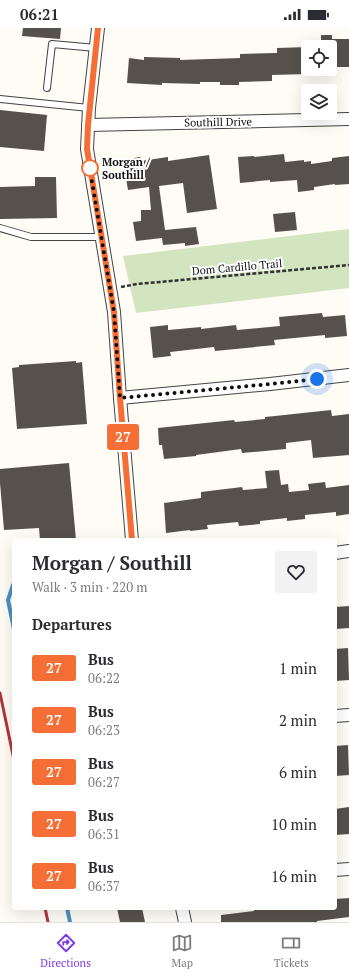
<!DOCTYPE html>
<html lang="en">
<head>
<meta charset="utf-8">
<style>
  :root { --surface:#fff; --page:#f2f2f3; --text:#2b2b33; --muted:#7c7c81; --line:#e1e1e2; --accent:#7c3aed }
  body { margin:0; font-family:"PT Serif",serif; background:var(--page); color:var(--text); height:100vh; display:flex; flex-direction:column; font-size:15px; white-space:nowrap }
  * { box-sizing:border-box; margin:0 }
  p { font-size:13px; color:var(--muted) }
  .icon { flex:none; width:22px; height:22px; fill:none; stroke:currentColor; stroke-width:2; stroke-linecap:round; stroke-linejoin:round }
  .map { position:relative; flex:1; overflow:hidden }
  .panel { position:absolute; left:12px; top:510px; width:325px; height:372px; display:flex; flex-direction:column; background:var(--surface); border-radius:4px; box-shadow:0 4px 16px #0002 }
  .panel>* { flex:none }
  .badge { padding:0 8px; border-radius:3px; font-size:14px; line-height:26px }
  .tools { position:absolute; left:301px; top:12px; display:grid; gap:8px }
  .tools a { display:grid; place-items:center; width:36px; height:36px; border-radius:4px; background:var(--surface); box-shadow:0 4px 16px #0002; font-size:20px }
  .you { position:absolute; width:20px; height:20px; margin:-10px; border:3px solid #fff; border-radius:50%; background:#1a73e8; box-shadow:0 0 0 6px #1a73e833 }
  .map>.badge { position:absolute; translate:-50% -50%; box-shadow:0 0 0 2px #fff }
  h2 { padding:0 20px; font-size:15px; line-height:36px }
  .round { display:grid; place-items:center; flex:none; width:42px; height:42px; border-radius:4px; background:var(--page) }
  .headline { display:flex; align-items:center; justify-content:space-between; height:68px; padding:0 20px }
  h1 { font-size:19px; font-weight:700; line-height:30px }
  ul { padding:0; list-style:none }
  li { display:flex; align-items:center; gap:12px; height:52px; padding:0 20px }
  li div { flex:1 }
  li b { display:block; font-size:15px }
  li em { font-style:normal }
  li .badge { min-width:44px; font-weight:700; text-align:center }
  .status { display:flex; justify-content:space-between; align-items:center; height:28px; padding:0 20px; background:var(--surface); direction:ltr }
  .status svg { height:11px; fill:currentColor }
  .dock { display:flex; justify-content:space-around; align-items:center; height:56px; border-top:1px solid var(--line); background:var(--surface); font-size:11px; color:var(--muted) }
  .dock a { display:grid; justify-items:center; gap:2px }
  .dock .current { color:var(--accent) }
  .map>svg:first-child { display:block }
  .green { fill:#d3e5c0 }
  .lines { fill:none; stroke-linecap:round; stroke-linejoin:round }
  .stream { stroke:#4d8fbf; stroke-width:4 }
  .building { fill:#57514d }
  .service-casing { stroke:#434343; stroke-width:8 }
  .minor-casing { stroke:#434343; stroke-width:14 }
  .path { stroke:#323232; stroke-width:2.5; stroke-dasharray:4 2; stroke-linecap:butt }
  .service { stroke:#fff; stroke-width:6 }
  .minor { stroke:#fff; stroke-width:12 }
  .rail { stroke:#b13639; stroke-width:3 }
  .line-casing { stroke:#fff; stroke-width:9 }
  .line { stroke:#f46e35; stroke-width:6 }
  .walk { stroke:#101010; stroke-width:4; stroke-dasharray:0 7.2 }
  .stop-dot { fill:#fff; stroke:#f46e35; stroke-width:2 }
  .labels { text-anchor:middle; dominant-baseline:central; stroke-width:4; stroke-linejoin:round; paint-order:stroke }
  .street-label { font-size:11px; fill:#101010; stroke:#fff }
  .stop-label { font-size:11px; font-weight:bold; fill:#101010; stroke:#fff; text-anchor:start }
</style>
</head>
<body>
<div class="status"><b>06:21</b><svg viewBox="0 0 49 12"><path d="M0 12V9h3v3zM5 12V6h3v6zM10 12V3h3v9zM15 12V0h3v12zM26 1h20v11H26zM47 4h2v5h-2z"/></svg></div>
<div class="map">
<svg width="349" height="894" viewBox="0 0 349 894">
  <rect width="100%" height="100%" fill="#fefcf4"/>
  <polygon class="green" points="349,201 349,260 136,285 123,228"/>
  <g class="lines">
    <g class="stream">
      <polyline points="13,557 8,572 14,601"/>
      <polyline points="67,880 70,894"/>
    </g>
  </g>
  <g class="building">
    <polygon points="23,0 61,0 60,11 22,8"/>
    <polygon points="321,7 332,7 332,11 349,11 349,39 330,39 330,19 321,19"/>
    <polygon points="308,19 308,46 272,47 272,53 239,54 239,57 220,57 220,54 200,54 200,56 162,55 162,57 127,55 129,30 144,32 144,29 180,30 180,32 240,30 240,26 277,25 277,20"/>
    <polygon points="0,82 47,87 44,123 0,119"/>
    <polygon points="284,126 285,134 304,132 304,134 311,133 311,136 332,133 332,130 349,128 349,156 335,157 335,156 314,159 314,162 298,164 297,152 270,154 270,152 240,155 238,129 254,128 254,129"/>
    <polygon points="209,127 217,181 187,185 183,155 159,158 165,202 196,199 199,216 185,218 185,215 163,217 162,210 136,213 133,194 141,193 141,182 151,182 149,159 128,162 123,132 140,129 141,133 168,129 168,133"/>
    <polygon points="35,149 56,149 57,190 0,191 0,159 35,158"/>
    <polygon points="295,184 297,202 275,204 273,186"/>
    <polygon points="322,285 323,289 345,287 347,308 325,310 325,307 274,312 275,317 215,323 214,319 170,324 171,328 153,330 150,299 168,297 168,302 201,299 201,301 236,297 237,302 280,298 279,289"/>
    <polygon points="76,333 76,335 82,334 87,396 17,401 12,340 19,339 19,337"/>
    <polygon points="331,382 332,388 349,386 349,427 313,430 311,412 286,415 286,421 242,425 241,421 196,427 196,428 164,431 162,417 159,417 158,400 234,392 235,394 265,391 265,389 275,388"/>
    <polygon points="69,435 76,512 40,512 39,500 4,502 0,455 0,441"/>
    <polygon points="279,442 281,457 288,456 289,464 309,462 308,456 325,454 326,460 349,457 349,486 336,488 336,484 305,487 305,491 287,493 287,490 260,493 260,496 239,498 238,494 207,497 208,501 190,503 190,502 166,505 164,475 201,470 201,464 242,459 243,462 267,460 265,443"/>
    <polygon points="349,578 349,600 335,601 335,579"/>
    <polygon points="348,620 349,652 335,653 335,621"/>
    <polygon points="348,717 349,747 335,748 335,718"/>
    <polygon points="349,779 349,806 335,807 335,781"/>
    <polygon points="349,870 349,889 317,893 317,894 221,894 221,887 254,883 254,882 268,880 277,880 278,882 297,880 335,880 335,871"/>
    <polygon points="117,880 142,880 145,894 120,894"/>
  </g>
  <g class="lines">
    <defs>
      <g id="service">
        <polyline points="47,60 52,16 96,20"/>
        <polyline points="0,71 89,80"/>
        <polyline points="0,200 31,209 101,209"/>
      </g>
      <g id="minor">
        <polyline points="98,0 89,80 87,121 114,284 120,370 132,512"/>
        <polyline points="88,97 349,91"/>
        <polyline points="120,370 270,356 349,347"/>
        <polyline points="335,525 349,523"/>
        <polyline points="335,688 349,687"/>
        <polyline points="335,842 349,841"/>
        <polyline points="182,880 185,894"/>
      </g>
    </defs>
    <use href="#service" class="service-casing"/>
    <use href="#minor" class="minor-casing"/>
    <polyline class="path" points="121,259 137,256 349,237"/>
    <use href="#service" class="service"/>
    <use href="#minor" class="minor"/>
    <g class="rail">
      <polyline points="0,665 14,732"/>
      <polyline points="45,880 48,894"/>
    </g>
  </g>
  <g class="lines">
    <defs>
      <polyline id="line" points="98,0 88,97 87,121 114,284 120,370 132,512"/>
    </defs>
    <use href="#line" class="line-casing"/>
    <use href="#line" class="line"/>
    <polyline class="walk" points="90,140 89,136 114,284 120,370 270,356 317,351"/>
  </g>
  <circle class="stop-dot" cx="90" cy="140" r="8"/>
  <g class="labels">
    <g class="street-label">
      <text transform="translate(218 94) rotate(-1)">Southill Drive</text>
      <text transform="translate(237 239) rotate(-5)">Dom Cardillo Trail</text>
    </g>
    <g class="stop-label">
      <text x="102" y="134">Morgan /<tspan x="102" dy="13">Southill</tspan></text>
    </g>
  </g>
</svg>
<div class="tools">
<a><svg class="icon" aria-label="locate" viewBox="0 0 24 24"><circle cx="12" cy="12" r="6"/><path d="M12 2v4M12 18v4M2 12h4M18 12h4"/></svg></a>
<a><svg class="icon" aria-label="layers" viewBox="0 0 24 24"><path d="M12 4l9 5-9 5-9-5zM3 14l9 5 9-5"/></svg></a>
</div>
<div class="you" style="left:317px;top:351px"></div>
<b class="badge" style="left:123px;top:409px;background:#f46e35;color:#fff">27</b>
<section class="panel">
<div class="headline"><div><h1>Morgan / Southill</h1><p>Walk · 3 min · 220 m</p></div><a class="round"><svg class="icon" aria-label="heart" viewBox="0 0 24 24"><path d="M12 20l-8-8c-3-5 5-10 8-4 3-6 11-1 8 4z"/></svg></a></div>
<h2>Departures</h2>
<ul>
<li><span class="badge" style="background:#f46e35;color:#fff">27</span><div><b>Bus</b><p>06:22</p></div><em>1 min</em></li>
<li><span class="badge" style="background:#f46e35;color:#fff">27</span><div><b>Bus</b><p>06:23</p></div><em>2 min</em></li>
<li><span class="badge" style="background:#f46e35;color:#fff">27</span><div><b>Bus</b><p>06:27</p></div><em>6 min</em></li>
<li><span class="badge" style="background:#f46e35;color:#fff">27</span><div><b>Bus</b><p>06:31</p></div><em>10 min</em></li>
<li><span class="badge" style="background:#f46e35;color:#fff">27</span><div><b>Bus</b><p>06:37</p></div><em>16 min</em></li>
</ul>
</section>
</div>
<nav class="dock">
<a class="current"><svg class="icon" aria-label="directions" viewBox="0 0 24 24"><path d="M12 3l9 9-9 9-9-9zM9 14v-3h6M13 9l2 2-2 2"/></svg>Directions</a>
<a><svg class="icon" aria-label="map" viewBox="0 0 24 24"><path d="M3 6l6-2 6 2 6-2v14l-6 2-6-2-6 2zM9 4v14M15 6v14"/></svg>Map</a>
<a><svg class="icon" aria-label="tickets" viewBox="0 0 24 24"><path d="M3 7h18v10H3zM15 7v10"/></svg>Tickets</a>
</nav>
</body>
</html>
